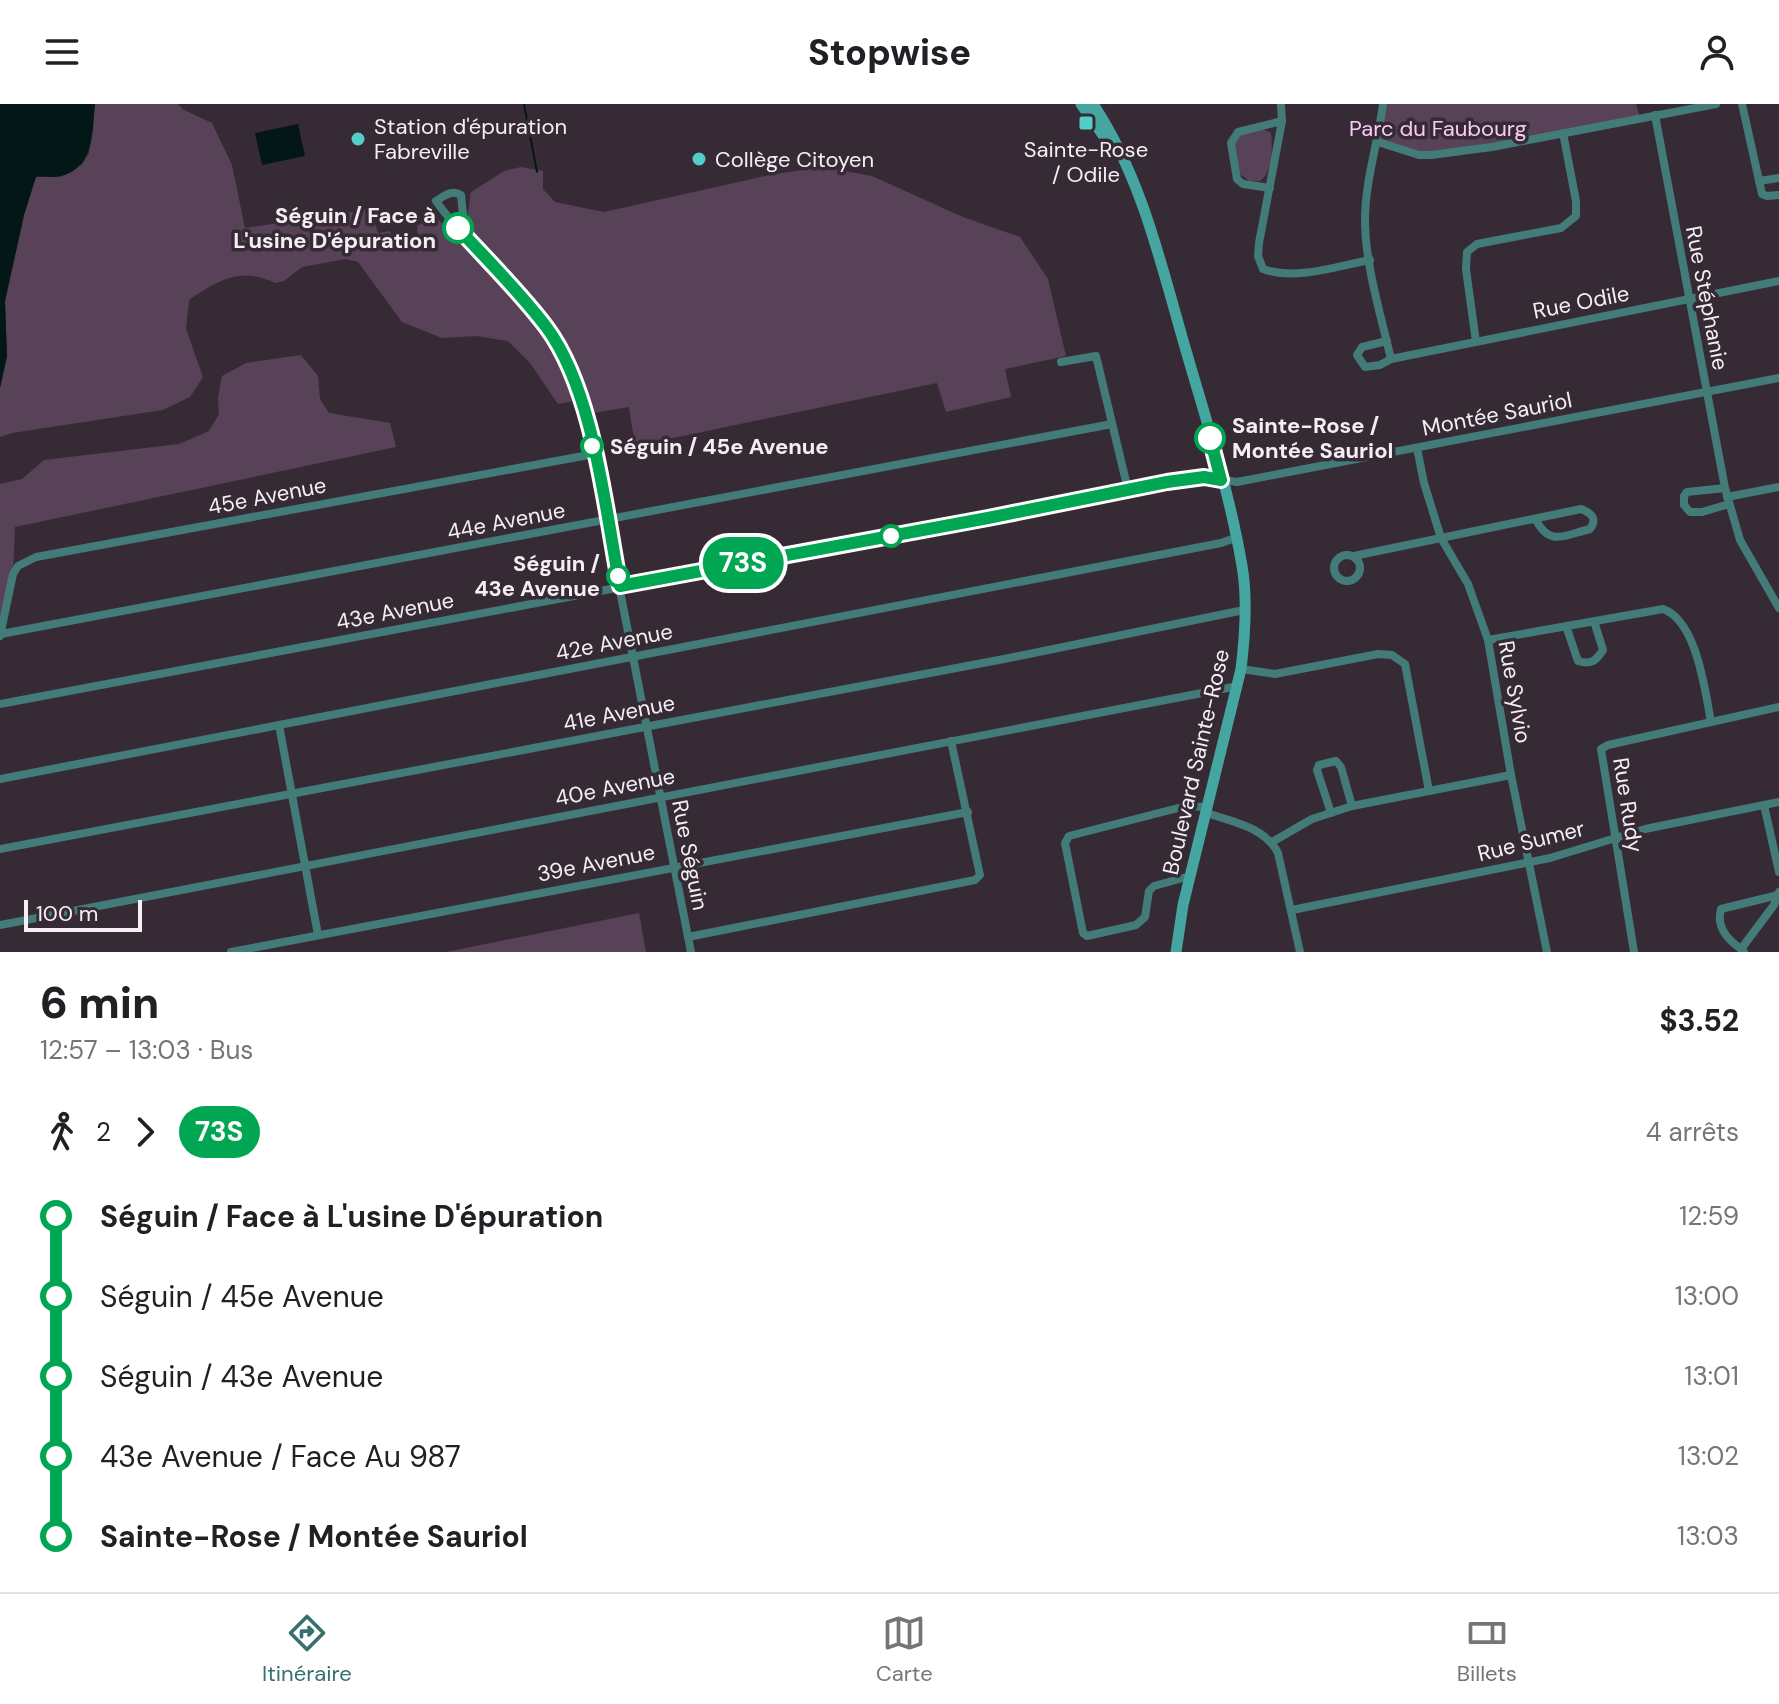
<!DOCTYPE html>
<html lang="fr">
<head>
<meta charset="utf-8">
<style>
  :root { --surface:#fff; --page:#f6f6f6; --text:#202124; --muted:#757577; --line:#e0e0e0; --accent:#376e6e }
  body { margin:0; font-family:"DM Sans",sans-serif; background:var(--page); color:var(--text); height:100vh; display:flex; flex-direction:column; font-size:30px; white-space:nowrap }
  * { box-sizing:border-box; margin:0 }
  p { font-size:26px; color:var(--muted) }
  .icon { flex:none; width:44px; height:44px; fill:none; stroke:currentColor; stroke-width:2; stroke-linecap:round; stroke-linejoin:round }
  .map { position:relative; height:848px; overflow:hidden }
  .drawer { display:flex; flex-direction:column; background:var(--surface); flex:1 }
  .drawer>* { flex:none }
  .badge { padding:0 16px; border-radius:26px; font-size:28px; line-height:52px }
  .scale { position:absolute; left:24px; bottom:20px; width:118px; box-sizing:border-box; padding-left:8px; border:4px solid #f5eff5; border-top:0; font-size:22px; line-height:28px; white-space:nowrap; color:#f5eff5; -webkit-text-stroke:6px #362b35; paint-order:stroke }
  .map>.badge { position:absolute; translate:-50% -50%; box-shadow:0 0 0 4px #fff }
  .legs { display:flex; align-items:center; gap:12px; height:88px; padding:0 40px; font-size:26px }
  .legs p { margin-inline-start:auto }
  .summary { display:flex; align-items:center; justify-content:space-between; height:136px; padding:0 40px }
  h1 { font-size:44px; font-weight:800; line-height:60px }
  ul { padding:0 40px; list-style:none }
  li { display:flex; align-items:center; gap:28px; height:80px; font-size:30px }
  li i { display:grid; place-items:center; width:12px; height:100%; margin:0 10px; background:currentColor }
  li i::after { content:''; width:20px; height:20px; margin:-10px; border:6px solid; border-radius:50%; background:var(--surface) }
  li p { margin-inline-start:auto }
  li:first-child i { background:linear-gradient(#0000 50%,currentColor 0) }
  li:last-child i { background:linear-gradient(currentColor 50%,#0000 0) }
  header { display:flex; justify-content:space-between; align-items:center; height:104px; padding:0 40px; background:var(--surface); font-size:36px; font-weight:800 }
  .dock { display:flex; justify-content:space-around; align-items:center; height:112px; border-top:2px solid var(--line); background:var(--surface); font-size:22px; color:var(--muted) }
  .dock a { display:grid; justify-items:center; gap:4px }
  .dock .current { color:var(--accent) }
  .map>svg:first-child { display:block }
  .green { fill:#584257 }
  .water { fill:#021716 }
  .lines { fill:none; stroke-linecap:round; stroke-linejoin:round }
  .stream { stroke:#021716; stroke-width:2 }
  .street { stroke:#437b78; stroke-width:8 }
  .secondary { stroke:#44a5a1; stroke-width:11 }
  .line-1-casing { stroke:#fff; stroke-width:18 }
  .line-1 { stroke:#00a651; stroke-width:12 }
  .poi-dot { fill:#54cdc8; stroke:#362b35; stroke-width:3 }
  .stop-1-dot { fill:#fff; stroke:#00a651; stroke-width:4 }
  .labels { text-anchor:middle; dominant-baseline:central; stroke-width:7; stroke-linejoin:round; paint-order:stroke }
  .poi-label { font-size:22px; fill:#f5eff5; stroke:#362b35; text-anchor:start }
  .park-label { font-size:22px; fill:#fac9f8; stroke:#362b35 }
  .stop-label { font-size:22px; font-weight:bold; fill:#f5eff5; stroke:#362b35; text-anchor:end }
  .street-label { font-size:22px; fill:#f5eff5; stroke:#362b35 }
</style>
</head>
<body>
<header><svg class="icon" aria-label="menu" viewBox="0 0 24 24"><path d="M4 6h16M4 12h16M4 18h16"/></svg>Stopwise<svg class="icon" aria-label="person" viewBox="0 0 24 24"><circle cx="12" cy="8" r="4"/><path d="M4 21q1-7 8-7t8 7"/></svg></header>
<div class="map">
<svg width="1779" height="848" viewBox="0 0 1779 848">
  <rect width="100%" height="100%" fill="#362b35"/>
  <g class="green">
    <path d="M 95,0 L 178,0 L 184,6 L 212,19 L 232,61 L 245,124 L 371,105 L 378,129 L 390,127 L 395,145 L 418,138 L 417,122 L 427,115 L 437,114 L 543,227 L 557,253 L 575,297 L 558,300 L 530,259 L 508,237 L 476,232 L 442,234 L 402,218 L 358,158 L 346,155 L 302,163 L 284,177 L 275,179 C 241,162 217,177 189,196 L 186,225 L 203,273 L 190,293 L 163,306 L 12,329 L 0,333 L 0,284 L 7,252 L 5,197 L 24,111 L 36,72 L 82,61 L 89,49 Z"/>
    <polygon points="1383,0 1636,0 1640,14 1431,51 1378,38"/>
    <path d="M 1263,25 L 1271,29 C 1273,43 1272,69 1260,77 L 1249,77 L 1240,70 L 1235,39 L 1240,31 Z"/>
    <polygon points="521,63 543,67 543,85 555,98 604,108 770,71 822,63 872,72 963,113 1020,133 1048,175 1066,252 1005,265 1011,293 946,308 937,279 635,342 629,303 593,309 556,223 466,122 471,88 504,67"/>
    <polygon points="301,251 318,272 320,295 329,309 390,319 396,343 15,423 13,470 0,533 0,380 22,375 44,356 179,340 209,327 219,310 218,294 222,272 246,259"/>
    <polygon points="639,809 646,848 446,848"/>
  </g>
  <g class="water">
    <path d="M 0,0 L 95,0 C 92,28 95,62 62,72 C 55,74 44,72 36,73 L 24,111 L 5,197 L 7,252 L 0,284 Z"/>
    <polygon points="298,20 305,52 262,61 255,29"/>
  </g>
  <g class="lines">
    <polyline class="stream" points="524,0 537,68"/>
    <g class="street">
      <path d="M 1281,0 L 1282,17 L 1259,139 L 1258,152 L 1263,165 C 1295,177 1337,162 1370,156"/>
      <path d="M 1383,0 C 1378,38 1365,78 1365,116 C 1365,160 1381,212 1391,255"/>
      <polyline points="1742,0 1762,90 1767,92 1779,91"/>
      <polyline points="1655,11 1725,384 1740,436 1779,504"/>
      <polyline points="1378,38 1419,51 1431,51 1492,43 1716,0"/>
      <polyline points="1759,77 1779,74"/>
      <polyline points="1270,84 1243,80 1237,75 1231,39 1238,28 1282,17"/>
      <path d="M 465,131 L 461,91 C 452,85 444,92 436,97 C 468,142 512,179 546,223 C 566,249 576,283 586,314 L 691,848"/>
      <polyline points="1387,237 1362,243 1357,251 1365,263 1380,261 1391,255 1779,177"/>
      <polyline points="1476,238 1466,165 1467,148 1477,140 1561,124 1576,112 1576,97 1563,29"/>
      <polyline points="1061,258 1096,252 1128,386"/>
      <polyline points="1417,344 1424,379 1441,434 1468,480 1488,536 1511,671 1547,848"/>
      <polyline points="1725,384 1687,388 1684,392 1684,401 1690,408 1702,408 1729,400"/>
      <polyline points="1727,393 1779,383"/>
      <circle cx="1347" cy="464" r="13"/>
      <path d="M 1354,452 L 1581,405 C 1591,409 1598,414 1590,425 C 1565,431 1550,443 1536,416"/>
      <path d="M 1566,522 L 1578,557 C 1591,561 1596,557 1603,546 L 1594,517"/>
      <polyline points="1,530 1112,320"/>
      <polyline points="0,532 13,470 18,462 36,453 594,350"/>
      <path d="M 1488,536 L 1663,505 C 1697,517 1705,587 1711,618"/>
      <polyline points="1241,565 1275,570 1378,550 1392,551 1405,560 1429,687"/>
      <polyline points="0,600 988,414 1167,378 1204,373 1237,378 1779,274"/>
      <polyline points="279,621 318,831"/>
      <polyline points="0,675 1221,439 1235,434"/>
      <polyline points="1764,701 1779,768"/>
      <path d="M 1207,709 C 1233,718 1265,723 1278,749 L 1300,848"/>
      <polyline points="1331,709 1317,666 1319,661 1336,657 1341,663 1352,702"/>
      <polyline points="1272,738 1312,715 1352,702 1511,671"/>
      <polyline points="0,745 1004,555 1244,506"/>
      <polyline points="1190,772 1154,782 1149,787 1145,813 1136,821 1087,832 1083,829 1065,739 1069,732 1186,702 1208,703"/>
      <polyline points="1292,806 1550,754 1645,725 1779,698"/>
      <polyline points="0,821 1238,582"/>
      <polyline points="688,833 975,776 980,771 978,762 951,637"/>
      <path d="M 1741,845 C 1727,835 1716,823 1721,805 L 1778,791"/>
      <polyline points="231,848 968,708"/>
      <polyline points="1634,848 1601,645 1608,641 1779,603"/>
      <polyline points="1744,848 1741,845 1774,801 1779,788"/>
    </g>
    <g class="secondary">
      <polyline points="1081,0 1113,45"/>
      <path d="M 1093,0 C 1143,75 1162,165 1187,250 C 1207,319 1230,390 1242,462 C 1248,495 1245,532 1241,565 L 1183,801 L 1176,848"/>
    </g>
  </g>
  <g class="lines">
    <defs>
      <path id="line-1" d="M 458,124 C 487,156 521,189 547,224 C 594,288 605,405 620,482 L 988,414 L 1167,378 L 1204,373 L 1221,376 L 1210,334"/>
    </defs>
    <use href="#line-1" class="line-1-casing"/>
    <use href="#line-1" class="line-1"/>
  </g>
  <g class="poi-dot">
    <rect x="1078" y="11" width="16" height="16" rx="4"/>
    <circle cx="358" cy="35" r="8"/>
    <circle cx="699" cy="55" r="8"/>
  </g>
  <g class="stop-1-dot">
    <circle cx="458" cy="124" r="14"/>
    <circle cx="1210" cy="334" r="14"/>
    <circle cx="592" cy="342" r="10"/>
    <circle cx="891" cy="432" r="10"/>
    <circle cx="618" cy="472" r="10"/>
  </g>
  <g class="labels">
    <g class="poi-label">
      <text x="374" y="22">Station d'épuration<tspan x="374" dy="25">Fabreville</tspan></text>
      <text x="1086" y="45" text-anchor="middle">Sainte-Rose<tspan x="1086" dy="25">/ Odile</tspan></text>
      <text x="715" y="55">Collège Citoyen</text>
    </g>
    <g class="park-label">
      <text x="1438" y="24">Parc du Faubourg</text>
    </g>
    <g class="stop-label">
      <text x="436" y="111">Séguin / Face à<tspan x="436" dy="25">L'usine D'épuration</tspan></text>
      <text x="1232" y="321" text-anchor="start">Sainte-Rose /<tspan x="1232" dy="25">Montée Sauriol</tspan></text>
      <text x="610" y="342" text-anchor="start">Séguin / 45e Avenue</text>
      <text x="600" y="459">Séguin /<tspan x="600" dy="25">43e Avenue</tspan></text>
    </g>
    <g class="street-label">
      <text transform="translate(1707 194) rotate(79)">Rue Stéphanie</text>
      <text transform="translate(1581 198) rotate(-11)">Rue Odile</text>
      <text transform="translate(1497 310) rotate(-11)">Montée Sauriol</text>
      <text transform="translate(267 392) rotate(-11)">45e Avenue</text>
      <text transform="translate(506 417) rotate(-11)">44e Avenue</text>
      <text transform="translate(395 507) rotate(-11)">43e Avenue</text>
      <text transform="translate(614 538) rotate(-11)">42e Avenue</text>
      <text transform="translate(1515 588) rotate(80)">Rue Sylvio</text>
      <text transform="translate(619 609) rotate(-11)">41e Avenue</text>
      <text transform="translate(1196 658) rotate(-77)">Boulevard Sainte-Rose</text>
      <text transform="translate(615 683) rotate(-11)">40e Avenue</text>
      <text transform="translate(1628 701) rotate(81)">Rue Rudy</text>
      <text transform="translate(1531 737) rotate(-14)">Rue Sumer</text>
      <text transform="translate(690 751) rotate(79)">Rue Séguin</text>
      <text transform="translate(596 759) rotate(-11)">39e Avenue</text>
    </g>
  </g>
</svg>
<div class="scale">100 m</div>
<b class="badge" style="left:743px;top:459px;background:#00a651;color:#fff">73S</b>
</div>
<section class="drawer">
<div class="summary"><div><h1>6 min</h1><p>12:57 – 13:03 · Bus</p></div><b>$3.52</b></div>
<div class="legs"><svg class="icon" aria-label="walk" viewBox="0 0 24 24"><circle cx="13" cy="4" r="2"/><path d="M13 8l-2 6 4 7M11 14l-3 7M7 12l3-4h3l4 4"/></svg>2<svg class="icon" aria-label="forward" viewBox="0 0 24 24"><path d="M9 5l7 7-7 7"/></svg><b class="badge" style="background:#00a651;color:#fff">73S</b><p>4 arrêts</p></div>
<ul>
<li><i style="color:#00a651"></i><b>Séguin / Face à L'usine D'épuration</b><p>12:59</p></li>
<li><i style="color:#00a651"></i><span>Séguin / 45e Avenue</span><p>13:00</p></li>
<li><i style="color:#00a651"></i><span>Séguin / 43e Avenue</span><p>13:01</p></li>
<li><i style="color:#00a651"></i><span>43e Avenue / Face Au 987</span><p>13:02</p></li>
<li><i style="color:#00a651"></i><b>Sainte-Rose / Montée Sauriol</b><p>13:03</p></li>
</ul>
</section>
<nav class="dock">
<a class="current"><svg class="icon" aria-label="directions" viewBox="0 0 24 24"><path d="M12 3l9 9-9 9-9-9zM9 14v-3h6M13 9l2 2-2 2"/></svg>Itinéraire</a>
<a><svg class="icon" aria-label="map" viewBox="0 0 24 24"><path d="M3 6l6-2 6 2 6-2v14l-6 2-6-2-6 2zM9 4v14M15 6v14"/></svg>Carte</a>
<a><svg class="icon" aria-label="tickets" viewBox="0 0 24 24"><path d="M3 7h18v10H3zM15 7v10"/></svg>Billets</a>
</nav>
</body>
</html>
